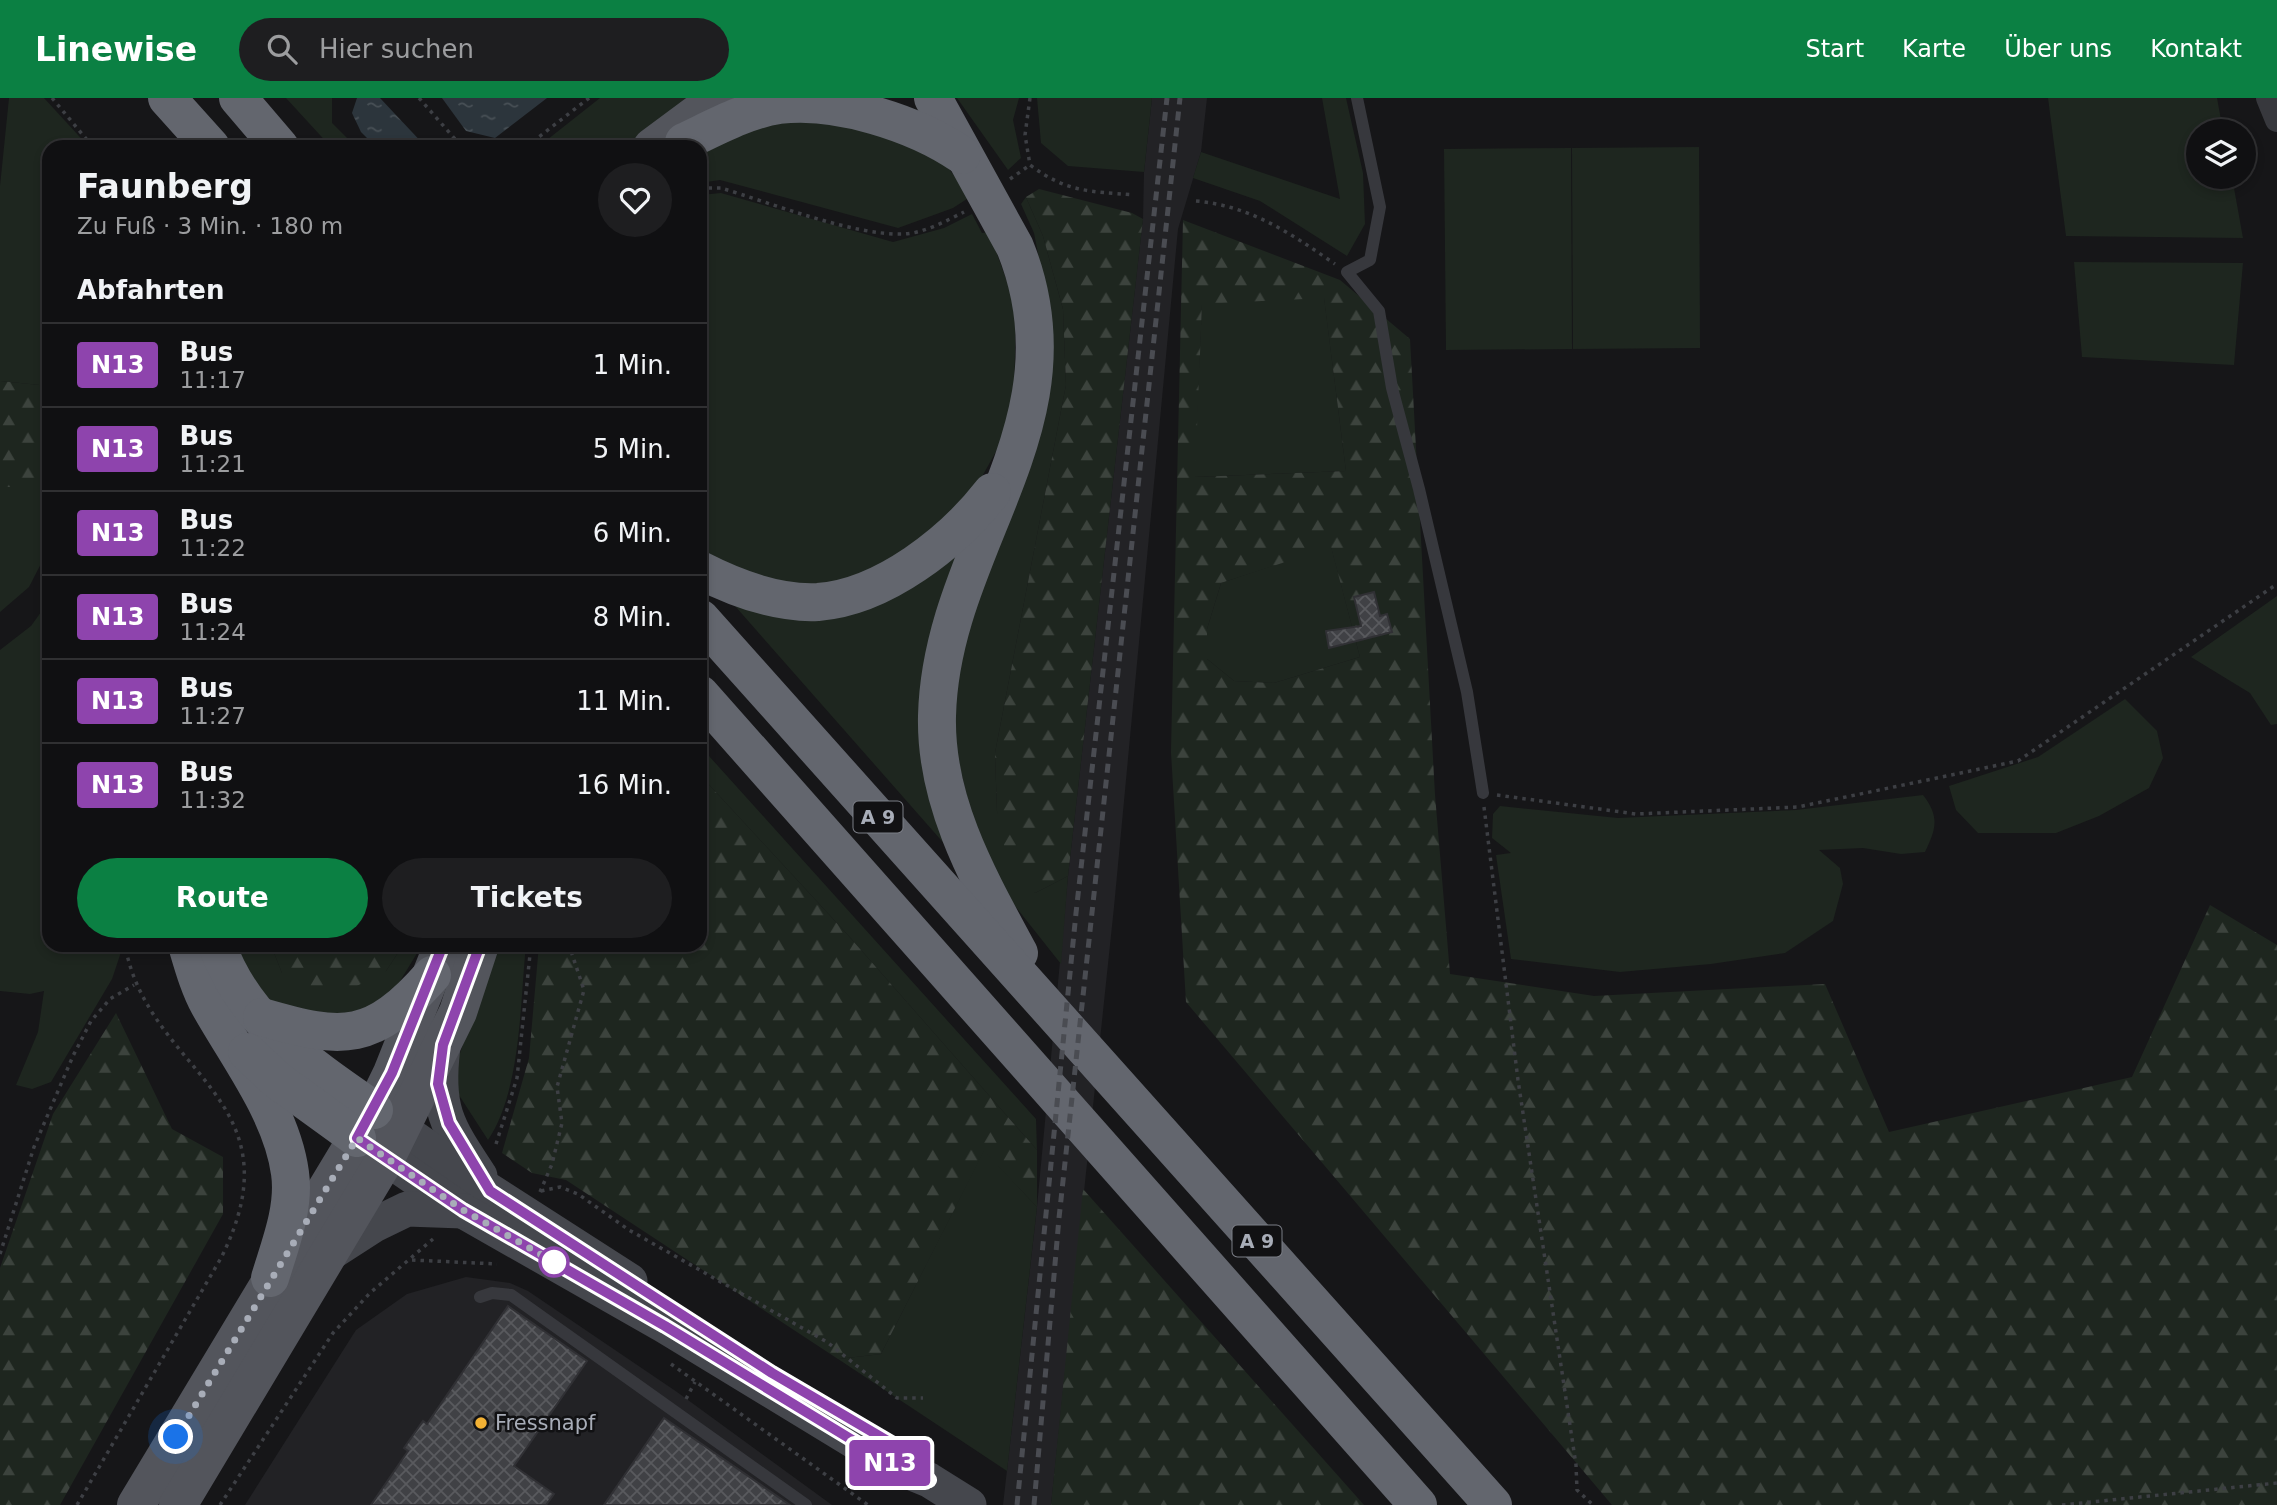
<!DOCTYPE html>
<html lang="de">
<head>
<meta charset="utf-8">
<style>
  :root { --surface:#101012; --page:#1e1e20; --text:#f1f3f6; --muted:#9c9d9f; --line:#303032; --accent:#0b8043 }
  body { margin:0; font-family:"DejaVu Sans",sans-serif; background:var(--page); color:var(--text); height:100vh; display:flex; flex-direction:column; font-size:26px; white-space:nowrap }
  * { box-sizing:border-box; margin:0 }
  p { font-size:23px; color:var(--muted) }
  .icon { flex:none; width:38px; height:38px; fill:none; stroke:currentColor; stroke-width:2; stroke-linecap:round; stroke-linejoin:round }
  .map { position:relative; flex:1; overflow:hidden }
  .details { position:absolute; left:42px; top:42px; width:665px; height:812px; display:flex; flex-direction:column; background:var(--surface); border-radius:21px; box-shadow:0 4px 10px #0003,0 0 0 2px var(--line) }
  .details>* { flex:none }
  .badge { padding:0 14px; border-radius:5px; font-size:24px; line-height:46px }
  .fabs { position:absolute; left:2186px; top:21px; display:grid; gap:14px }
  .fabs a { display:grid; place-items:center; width:70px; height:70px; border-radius:50%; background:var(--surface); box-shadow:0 4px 10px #0003,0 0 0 2px var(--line); font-size:35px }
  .you { position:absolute; width:35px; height:35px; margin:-18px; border:5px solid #fff; border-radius:50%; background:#1a73e8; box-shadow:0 0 0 10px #1a73e833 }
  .map>.badge { position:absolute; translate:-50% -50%; box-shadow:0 0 0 4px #fff }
  h2 { padding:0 35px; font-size:26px; line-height:63px }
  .round { display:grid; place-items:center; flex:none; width:74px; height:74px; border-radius:37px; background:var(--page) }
  .head { display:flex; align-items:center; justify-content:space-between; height:119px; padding:0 35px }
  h1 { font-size:33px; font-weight:700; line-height:52px }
  .action { display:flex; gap:14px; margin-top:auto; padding:14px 35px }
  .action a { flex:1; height:80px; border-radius:42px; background:var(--accent); color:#fff; font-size:28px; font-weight:700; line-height:80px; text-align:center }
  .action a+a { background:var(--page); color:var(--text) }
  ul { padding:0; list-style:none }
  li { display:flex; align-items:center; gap:21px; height:84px; padding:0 35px; border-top:2px solid var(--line) }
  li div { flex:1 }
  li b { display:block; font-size:26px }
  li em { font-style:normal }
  li .badge { min-width:77px; font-weight:700; text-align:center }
  header { display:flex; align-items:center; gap:42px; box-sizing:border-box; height:98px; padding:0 35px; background:var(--accent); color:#fff }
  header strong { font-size:33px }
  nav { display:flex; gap:38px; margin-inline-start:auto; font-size:24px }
  .search { width:490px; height:63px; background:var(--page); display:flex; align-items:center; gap:18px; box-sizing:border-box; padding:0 24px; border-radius:38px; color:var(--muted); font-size:26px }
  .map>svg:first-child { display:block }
  .built { fill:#222225 }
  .grass { fill:#1e261f }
  .forest { fill:url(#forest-firs); fill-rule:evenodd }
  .water { fill:url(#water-ripples) }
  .building { fill:url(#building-cross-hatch); stroke:#303034; stroke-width:2 }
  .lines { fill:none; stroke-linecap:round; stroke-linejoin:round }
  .path { stroke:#3d3f44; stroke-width:3.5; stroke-dasharray:3.5 5; stroke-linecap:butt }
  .lane { stroke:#37383d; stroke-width:12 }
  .street { stroke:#37383d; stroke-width:24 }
  .secondary { stroke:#45474d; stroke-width:35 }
  .primary { stroke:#53555c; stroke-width:38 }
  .highway { stroke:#63666e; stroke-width:38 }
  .rail { stroke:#4a4c52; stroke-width:5; stroke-dasharray:9 7; stroke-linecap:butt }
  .line-casing { stroke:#fff; stroke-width:16 }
  .line { stroke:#8e44ad; stroke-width:10 }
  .walk { stroke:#a8adb8; stroke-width:7; stroke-dasharray:0 12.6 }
  .stop-dot { fill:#fff; stroke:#8e44ad; stroke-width:3.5 }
  .poi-dot { fill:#f2b134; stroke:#111113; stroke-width:2.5 }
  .labels { text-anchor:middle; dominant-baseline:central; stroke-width:5; stroke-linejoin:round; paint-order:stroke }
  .shield { fill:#111113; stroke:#7b7e86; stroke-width:2 }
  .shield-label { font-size:19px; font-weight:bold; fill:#a8adb8 }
  .poi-label { font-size:21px; fill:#a8adb8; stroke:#111113; text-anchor:start }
</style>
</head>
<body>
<header>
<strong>Linewise</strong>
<div class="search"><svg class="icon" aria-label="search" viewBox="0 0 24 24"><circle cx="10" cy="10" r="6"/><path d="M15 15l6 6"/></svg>Hier suchen</div>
<nav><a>Start</a><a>Karte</a><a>Über uns</a><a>Kontakt</a></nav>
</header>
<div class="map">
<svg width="2277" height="1407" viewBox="0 0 2277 1407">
  <defs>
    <pattern id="forest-firs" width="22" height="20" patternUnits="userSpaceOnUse" patternTransform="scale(1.75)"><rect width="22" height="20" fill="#1e261f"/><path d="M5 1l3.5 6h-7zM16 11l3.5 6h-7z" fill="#3c433d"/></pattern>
    <pattern id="water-ripples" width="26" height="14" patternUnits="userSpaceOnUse" patternTransform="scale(1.75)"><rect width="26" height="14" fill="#2c353c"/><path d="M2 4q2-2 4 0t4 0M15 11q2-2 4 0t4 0" fill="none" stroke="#485056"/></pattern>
    <pattern id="building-cross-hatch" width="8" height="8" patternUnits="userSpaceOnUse" patternTransform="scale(1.75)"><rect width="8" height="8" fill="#404145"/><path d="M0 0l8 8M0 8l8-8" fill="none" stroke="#595a5e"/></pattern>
  </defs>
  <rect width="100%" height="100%" fill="#161618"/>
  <g class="built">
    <polygon points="1152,0 1207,0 1201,54 1178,131 1114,809 1051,1407 1003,1407 1037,1109 1068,778 1143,121 1144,74"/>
    <polygon points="466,1179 510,1185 528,1193 677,1294 832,1407 245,1407 356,1232 407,1196"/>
  </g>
  <g class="grass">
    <polygon points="9,0 44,0 89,49 49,49 49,288 0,283 0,88"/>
    <polygon points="286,0 332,0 332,25 356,49 331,49"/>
    <polygon points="600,0 696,0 658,25 632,49 538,49"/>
    <polygon points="957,0 1019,0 1013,22 1021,60 1008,72"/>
    <polygon points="1037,0 1152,0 1144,74 1068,68 1041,45"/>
    <polygon points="1322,0 1346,0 1363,75 1365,126 1347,158 1260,103 1193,80 1201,54 1340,101"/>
    <polygon points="2048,0 2217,0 2223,33 2198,33 2198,79 2232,79 2243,140 2066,138"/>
    <polygon points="838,18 944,64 970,99 953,110 898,130 720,82 700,85 700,51 755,22"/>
    <polygon points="1699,49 1700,250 1573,251 1572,50"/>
    <polygon points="1571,50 1572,251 1446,252 1444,51"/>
    <polygon points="721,95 893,144 944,130 972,116 982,135 989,134 1016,208 1014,302 998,350 979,384 916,453 834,486 787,492 728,472 700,453 700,97"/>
    <polygon points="1026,99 1043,138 1063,211 1066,287 995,655 997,713 1035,795 1068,778 1061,866 984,769 945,607 1049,211 1034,135 1021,106"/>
    <polygon points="2074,164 2243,165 2234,267 2082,259"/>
    <polygon points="1324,199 1346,373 1194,379 1202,205"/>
    <polygon points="0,389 49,389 49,450 29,489 0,514"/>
    <polygon points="973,431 952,485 948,750 728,500 799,516"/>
    <polygon points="1331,448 1360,559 1274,585 1234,583 1207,561 1207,531 1221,485"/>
    <polygon points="2277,498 2277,626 2271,627 2250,595 2191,559"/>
    <polygon points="49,503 49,847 119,847 120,857 112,881 51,984 32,991 16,987 38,934 44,893 30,896 0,893 0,552 31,528"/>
    <polygon points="2125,601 2157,633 2163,660 2149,690 2099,718 2056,735 1978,735 1956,712 1949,688 2038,659"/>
    <polygon points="700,648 1036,1021 1037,1052 846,835 700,677"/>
    <path d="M 1923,697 C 1940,719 1936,731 1925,754 L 1901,756 L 1863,750 L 1819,752 L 1840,770 L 1843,786 L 1833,823 L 1785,855 L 1711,866 L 1620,874 L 1511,861 L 1496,757 L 1511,755 L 1492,740 L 1493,716 L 1500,708 L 1618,720 L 1796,712 Z"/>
    <polygon points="231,847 271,847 282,875 386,873 403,847 422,847 391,898 369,914 299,919 266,899"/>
    <path d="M 498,847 L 526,847 C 520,906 521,993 488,1042 L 455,991 L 459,958 Z"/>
    <polygon points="984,1052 1037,1109 1007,1373 838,1261 881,1256"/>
  </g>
  <g class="forest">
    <polygon points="1039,91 1132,115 1143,121 1068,778 1035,795 1006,757 997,713 995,655 1066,287 1063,211 1043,138 1026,99"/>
    <path d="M 1183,122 L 1340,182 L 1410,241 L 1435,697 L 1450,876 L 1594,898 L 1825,886 L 1889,1034 L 2132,979 L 2210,807 L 2277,847 L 2277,1407 L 1612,1407 L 1186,904 L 1171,654 ZM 1324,200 L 1346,373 L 1195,379 L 1202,206 ZM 1331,449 L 1360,559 L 1274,585 L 1234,583 L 1207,561 L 1207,531 L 1221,485 Z"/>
    <polygon points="0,283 49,288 49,389 0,389"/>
    <polygon points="700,677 846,835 1037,1052 1037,1109 984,1053 881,1256 838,1261 566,1082 532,1075 502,1055 529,960 539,847 700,847"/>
    <polygon points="271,847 403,847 386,873 351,891 309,893 282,875"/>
    <polygon points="116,915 172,1031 223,1059 223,1116 60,1407 0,1407 0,1170 53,1016"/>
    <polygon points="1083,1091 1364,1407 1051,1407"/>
  </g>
  <g class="water">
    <polygon points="357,0 380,0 426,49 376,49 361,34 352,15"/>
    <polygon points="442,0 547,0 495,40 466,33"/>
  </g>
  <g class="building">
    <polygon points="1374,494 1380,518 1387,516 1392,534 1329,550 1326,533 1361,528 1354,499"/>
    <polygon points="508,1208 587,1263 514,1368 554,1396 546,1407 371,1407 408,1353 404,1350 423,1323 427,1326"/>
    <polygon points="664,1320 790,1407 604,1407"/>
  </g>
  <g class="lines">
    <g class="path">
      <polyline points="52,0 93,49"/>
      <polyline points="419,0 462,49"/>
      <path d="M 1030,0 L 1025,37 L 1030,67 C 1068,95 1089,93 1134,97"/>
      <polyline points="526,49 589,0"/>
      <polyline points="1010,81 1030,67"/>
      <path d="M 700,90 L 721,90 C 771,105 854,138 904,136 C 924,135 946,123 964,114"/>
      <path d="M 1196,103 C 1251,108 1290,135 1335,166"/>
      <polyline points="1497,697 1636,716 1798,709 2018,663 2277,486"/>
      <polyline points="1484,709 1518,982 1576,1367 1577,1392 1593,1407"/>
      <polyline points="496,1046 517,980 531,847"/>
      <polyline points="541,1093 560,1089 578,1096 629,1132 827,1244 897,1300 923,1300"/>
      <polyline points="540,1094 552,1066 562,1025 557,989 584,892 569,847"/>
      <polyline points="0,1156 34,1049 73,958 91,923 110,901 134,887"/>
      <polyline points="412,1162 497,1166"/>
      <polyline points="671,1266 868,1407"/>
      <polyline points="686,1301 695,1284"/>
      <path d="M 77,1407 L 221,1160 C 302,999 148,976 125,847"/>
      <polyline points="220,1407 333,1235 370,1195 433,1141"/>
      <polyline points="2062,1407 2277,1385"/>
    </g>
    <g class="lane">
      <polyline points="1357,0 1380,109 1370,162 1347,174 1379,213 1392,290 1419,391 1467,594 1483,695"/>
      <polyline points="480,1199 492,1195 511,1197 806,1407"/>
    </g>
    <polyline class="street" points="2268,0 2277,22"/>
    <g class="secondary">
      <path d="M 443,949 C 435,1011 447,1028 480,1078"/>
      <polyline points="377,1014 490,1093 630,1183"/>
      <polyline points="363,1044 463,1113 665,1228 895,1368 929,1382 969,1407"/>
      <polyline points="329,1156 374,1127 407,1111 463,1113"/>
    </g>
    <g class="primary">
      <polyline points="652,49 718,0"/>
      <polyline points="136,1407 374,1012 392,975 443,847"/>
      <polyline points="178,1407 386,1060 458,914 480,847"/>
    </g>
    <g class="highway">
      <polyline points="167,0 211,49"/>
      <polyline points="238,0 280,49"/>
      <path d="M 933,0 L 1015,149 C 1087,327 941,447 937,618 C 935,705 979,781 1019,855"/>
      <path d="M 684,44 C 714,30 746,12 779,7 C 837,0 915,25 962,57"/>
      <path d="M 700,472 C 735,490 778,506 818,504 C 884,499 953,444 992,394"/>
      <polyline points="700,520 1493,1407"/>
      <polyline points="700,596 1418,1407"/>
      <path d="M 187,847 C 193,867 199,889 209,907 C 238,959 282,1015 290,1075 C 295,1110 280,1147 270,1180"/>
      <path d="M 217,847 C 244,924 309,967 374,1012"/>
      <path d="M 262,919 C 344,943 373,944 432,877"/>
      <polyline points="247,954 277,982 357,1040"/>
    </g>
    <g class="rail">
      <polyline points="1017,1407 1076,815 1167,0"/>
      <polyline points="1034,1407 1059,1120 1180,0"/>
    </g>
  </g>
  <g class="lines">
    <defs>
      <polyline id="line" points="443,847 392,975 357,1040 463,1112 665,1228 895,1368 929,1382 898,1349 772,1275 490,1093 449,1025 438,986 443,947 480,847"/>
    </defs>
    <use href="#line" class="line-casing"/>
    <use href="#line" class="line"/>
    <polyline class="walk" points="176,1339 357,1040 463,1112 554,1164"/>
  </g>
  <circle class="stop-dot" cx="554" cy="1164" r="14"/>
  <circle class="poi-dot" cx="481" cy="1325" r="7"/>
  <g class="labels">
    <g class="shield">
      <rect x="853.5" y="703.5" width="49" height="31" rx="5"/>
      <rect x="1232.5" y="1127.5" width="49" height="31" rx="5"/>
    </g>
    <g class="shield-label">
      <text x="878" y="719">A 9</text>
      <text x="1257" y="1143">A 9</text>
    </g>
    <g class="poi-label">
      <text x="495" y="1325">Fressnapf</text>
    </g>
  </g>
</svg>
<div class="fabs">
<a><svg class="icon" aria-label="layers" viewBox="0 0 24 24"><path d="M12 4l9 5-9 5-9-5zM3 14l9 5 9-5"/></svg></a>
</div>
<div class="you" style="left:176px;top:1339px"></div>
<b class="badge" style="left:890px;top:1365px;background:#8e44ad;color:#fff">N13</b>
<section class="details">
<div class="head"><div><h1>Faunberg</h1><p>Zu Fuß · 3 Min. · 180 m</p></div><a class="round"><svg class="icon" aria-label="heart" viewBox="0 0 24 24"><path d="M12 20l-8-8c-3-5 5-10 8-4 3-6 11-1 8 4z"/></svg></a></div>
<h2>Abfahrten</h2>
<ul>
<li><span class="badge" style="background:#8e44ad;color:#fff">N13</span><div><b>Bus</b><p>11:17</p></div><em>1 Min.</em></li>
<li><span class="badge" style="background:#8e44ad;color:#fff">N13</span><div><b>Bus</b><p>11:21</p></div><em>5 Min.</em></li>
<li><span class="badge" style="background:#8e44ad;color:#fff">N13</span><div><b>Bus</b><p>11:22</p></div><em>6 Min.</em></li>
<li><span class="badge" style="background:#8e44ad;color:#fff">N13</span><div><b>Bus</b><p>11:24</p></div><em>8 Min.</em></li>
<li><span class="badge" style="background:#8e44ad;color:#fff">N13</span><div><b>Bus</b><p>11:27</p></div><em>11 Min.</em></li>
<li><span class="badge" style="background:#8e44ad;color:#fff">N13</span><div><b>Bus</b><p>11:32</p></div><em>16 Min.</em></li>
</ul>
<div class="action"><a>Route</a><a>Tickets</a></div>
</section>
</div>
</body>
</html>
